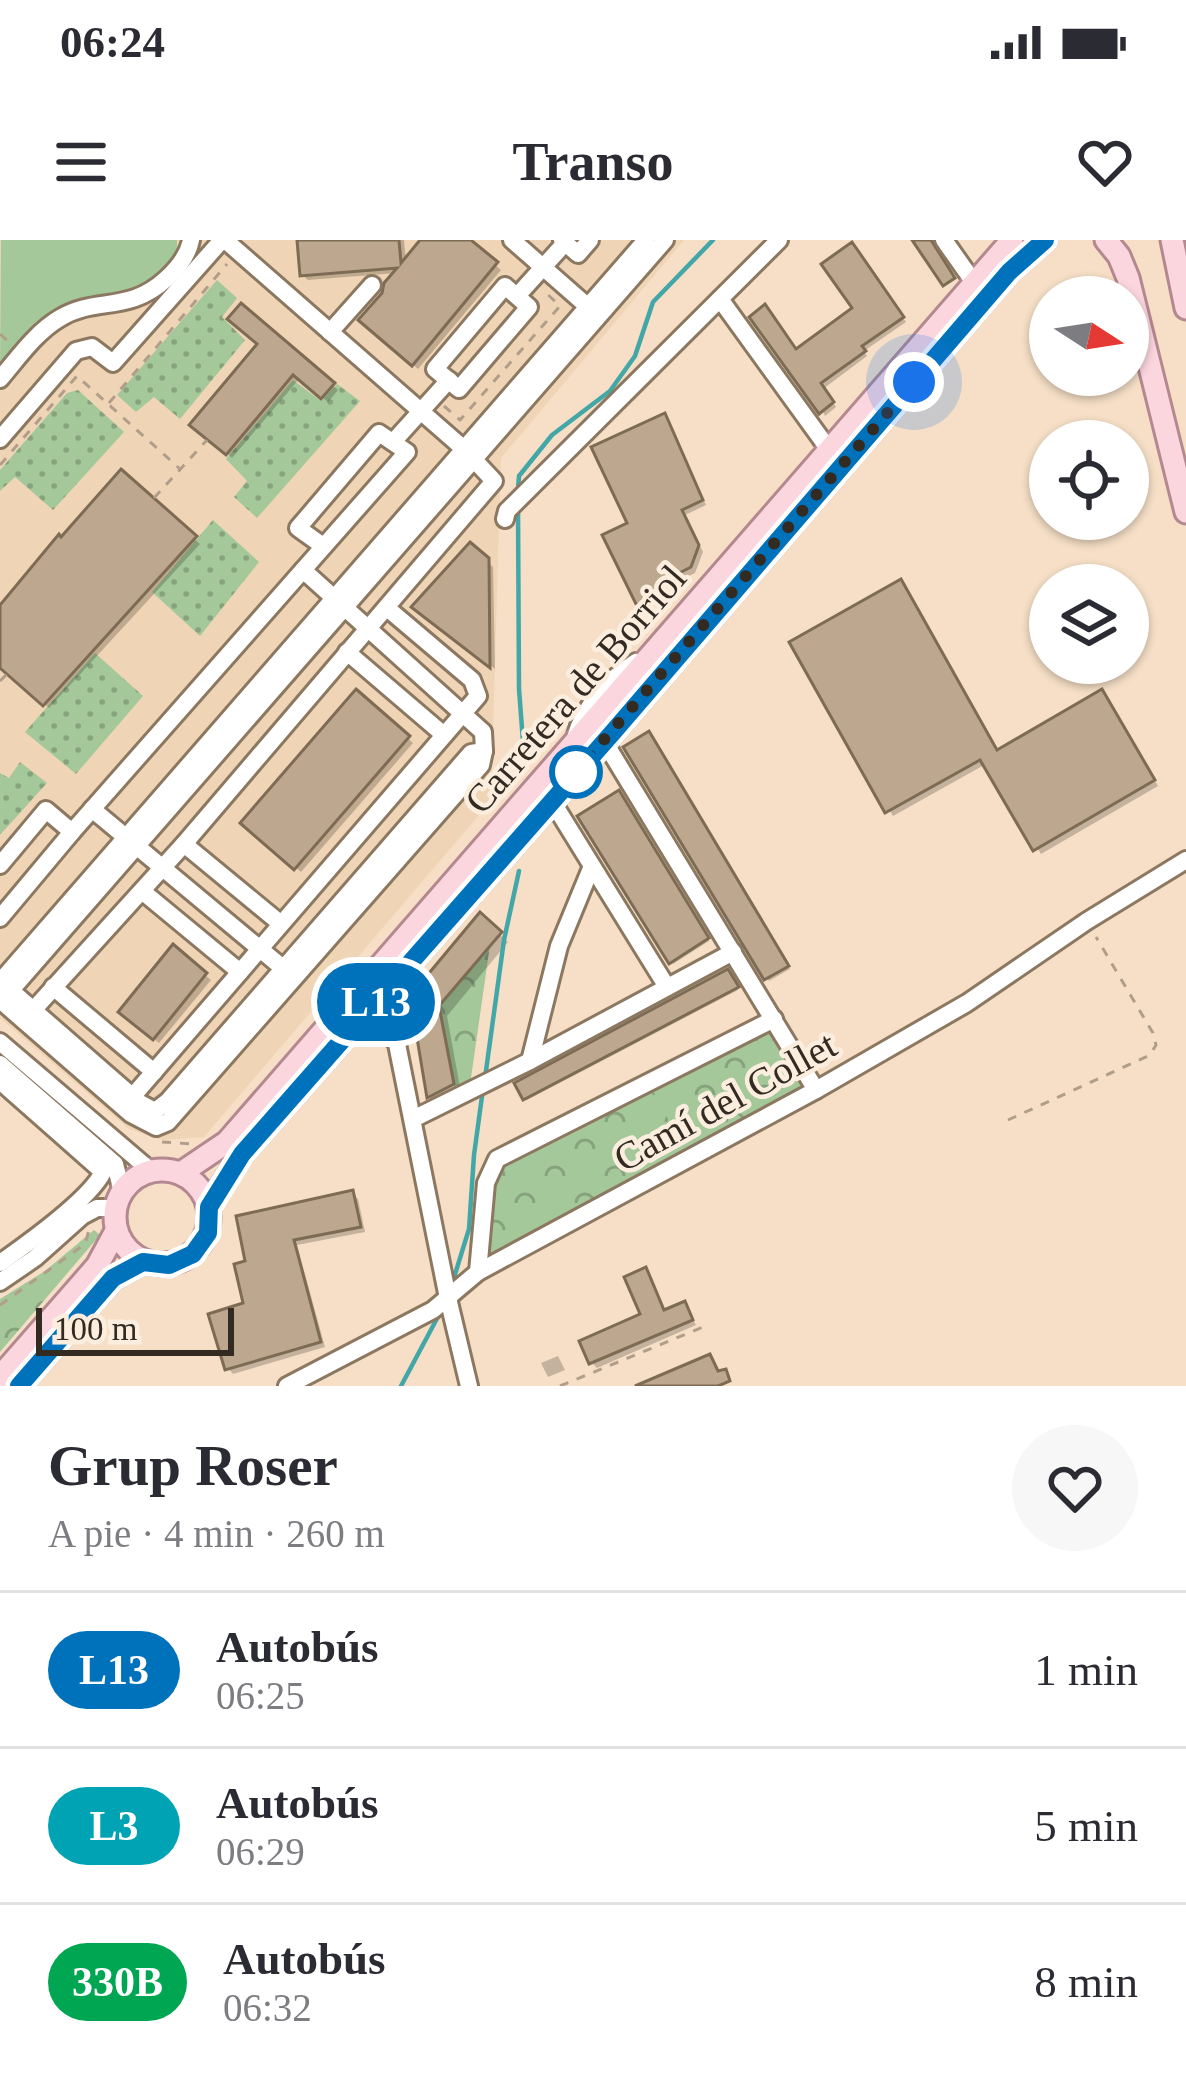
<!DOCTYPE html>
<html lang="es">
<head>
<meta charset="utf-8">
<style>
  :root { --surface:#fff; --page:#f7f7f7; --text:#2b2b33; --muted:#7c7c81; --line:#e1e1e2 }
  body { margin:0; font-family:"Times New Roman",serif; background:var(--page); color:var(--text); height:100vh; display:flex; flex-direction:column; font-size:45px; white-space:nowrap }
  * { box-sizing:border-box; margin:0 }
  p { font-size:39px; color:var(--muted) }
  .icon { flex:none; width:66px; height:66px; fill:none; stroke:currentColor; stroke-width:2; stroke-linecap:round; stroke-linejoin:round }
  .map { position:relative; height:1146px; overflow:hidden }
  .sheet { display:flex; flex-direction:column; background:var(--surface); flex:1 }
  .sheet>* { flex:none }
  .badge { padding:0 24px; border-radius:39px; font-size:42px; line-height:78px }
  .needle { width:78px; rotate:102deg }
  .fabs { position:absolute; left:1029px; top:36px; display:grid; gap:24px }
  .fabs a { display:grid; place-items:center; width:120px; height:120px; border-radius:50%; background:var(--surface); box-shadow:0 3px 9px #0004; font-size:60px }
  .scale { position:absolute; left:36px; bottom:30px; width:198px; box-sizing:border-box; padding-left:12px; border:6px solid #332a21; border-top:0; font-size:33px; line-height:42px; white-space:nowrap; color:#332a21; -webkit-text-stroke:9px #fceedf; paint-order:stroke }
  .you { position:absolute; width:60px; height:60px; margin:-30px; border:9px solid #fff; border-radius:50%; background:#1a73e8; box-shadow:0 0 0 18px #1a73e833 }
  .map>.badge { position:absolute; translate:-50% -50%; box-shadow:0 0 0 6px #fff }
  .round { display:grid; place-items:center; flex:none; width:126px; height:126px; border-radius:63px; background:var(--page) }
  .summary { display:flex; align-items:center; justify-content:space-between; height:204px; padding:0 48px }
  h1 { font-size:57px; font-weight:800; line-height:90px }
  ul { padding:0; list-style:none }
  li { display:flex; align-items:center; gap:36px; height:156px; padding:0 48px; border-top:3px solid var(--line) }
  li div { flex:1 }
  li b { display:block; font-size:45px }
  li em { font-style:normal }
  li .badge { min-width:132px; font-weight:700; text-align:center }
  .status { display:flex; justify-content:space-between; align-items:center; height:84px; padding:0 60px; background:var(--surface); direction:ltr }
  .status svg { height:33px; fill:currentColor }
  header { display:flex; justify-content:space-between; align-items:center; height:156px; padding:0 48px; background:var(--surface); font-size:54px; font-weight:800 }
  .map>svg:first-child { display:block }
  .built { fill:#efd5b5 }
  .grass { fill:url(#grass-dots) }
  .park { fill:url(#park-crowns) }
  .garden { fill:#a4c89a }
  .shadow { fill:#0003 }
  .lines { fill:none; stroke-linecap:round; stroke-linejoin:round }
  .stream { stroke:#43a7a8; stroke-width:4.5 }
  .building { fill:#bda78f; stroke:#7e6b54; stroke-width:3 }
  .minor-casing { stroke:#8c7861; stroke-width:22 }
  .major-casing { stroke:#b4888f; stroke-width:27 }
  .path { stroke:#b09e8b; stroke-width:3; stroke-dasharray:9 9; stroke-linecap:butt }
  .minor { stroke:#fff; stroke-width:16 }
  .major { stroke:#fcd6df; stroke-width:21 }
  .line-casing { stroke:#fff; stroke-width:27 }
  .line { stroke:#0072bc; stroke-width:18 }
  .walk { stroke:#332a21; stroke-width:12; stroke-dasharray:0 21.6 }
  .stop-dot { fill:#fff; stroke:#0072bc; stroke-width:6 }
  .labels { text-anchor:middle; dominant-baseline:central; stroke-width:9; stroke-linejoin:round; paint-order:stroke }
  .street-label { font-size:39px; fill:#332a21; stroke:#fceedf }
</style>
</head>
<body>
<div class="status"><b>06:24</b><svg viewBox="0 0 49 12"><path d="M0 12V9h3v3zM5 12V6h3v6zM10 12V3h3v9zM15 12V0h3v12zM26 1h20v11H26zM47 4h2v5h-2z"/></svg></div>
<header><svg class="icon" aria-label="menu" viewBox="0 0 24 24"><path d="M4 6h16M4 12h16M4 18h16"/></svg>Transo<svg class="icon" aria-label="heart" viewBox="0 0 24 24"><path d="M12 20l-8-8c-3-5 5-10 8-4 3-6 11-1 8 4z"/></svg></header>
<div class="map">
<svg width="1186" height="1146" viewBox="0 0 1186 1146">
  <defs>
    <pattern id="grass-dots" width="8" height="8" patternUnits="userSpaceOnUse" patternTransform="scale(3)"><rect width="8" height="8" fill="#a4c89a"/><path d="M2 2h.1M6 6h.1" fill="none" stroke="#86a37d" stroke-width="1.8" stroke-linecap="round"/></pattern>
    <pattern id="park-crowns" width="20" height="18" patternUnits="userSpaceOnUse" patternTransform="scale(3)"><rect width="20" height="18" fill="#a4c89a"/><path d="M2 6a3 3 0 1 1 6 0M12 15a3 3 0 1 1 6 0" fill="none" stroke="#86a37d"/></pattern>
  </defs>
  <rect width="100%" height="100%" fill="#f6dfc6"/>
  <polygon class="built" points="0,0 684,0 501,218 491,561 204,897 163,900 129,889 0,778"/>
  <g class="grass">
    <polygon points="217,40 237,58 222,77 245,100 180,179 154,157 136,172 117,155"/>
    <polygon points="293,140 321,161 337,144 360,161 257,278 234,257 247,241 226,219"/>
    <polygon points="78,150 124,192 53,270 15,237 0,251 0,230 67,153"/>
    <polygon points="213,280 259,322 200,396 152,352"/>
    <polygon points="95,413 143,456 76,534 25,492"/>
    <polygon points="20,522 47,543 0,595 0,533 9,538"/>
  </g>
  <g class="park">
    <polygon points="490,705 470,845 456,854 439,766"/>
    <polygon points="769,788 805,848 490,1017 494,939 510,921"/>
    <polygon points="94,990 100,995 0,1112 0,1059 45,1031"/>
  </g>
  <g class="garden">
    <polygon points="1,0 177,0 177,15 167,32 132,56 83,61 0,131"/>
    <polygon points="683,832 708,880 677,896 652,849"/>
  </g>
  <g class="shadow">
    <polygon points="300,0 404,0 406,22 424,0 466,0 501,30 418,129 362,80 384,55 397,33 308,40 302,35"/>
    <polygon points="855,10 906,82 864,111 867,116 823,149 836,167 825,176 797,112 856,69"/>
    <polygon points="241,67 338,150 328,162 300,138 232,218 193,184 260,104"/>
    <polygon points="664,177 669,182 706,265 685,275 703,312 695,333 661,350 666,360 644,370 639,364 631,285"/>
    <polygon points="121,233 200,304 49,468 0,425 0,368"/>
    <polygon points="471,307 493,327 495,429 420,371"/>
    <polygon points="794,403 998,513 1106,458 1158,546 1041,614 986,524 893,576"/>
    <polygon points="357,453 413,503 301,632 244,582"/>
    <polygon points="650,497 790,729 769,741 627,508"/>
    <polygon points="618,554 709,701 673,724 581,577"/>
    <polygon points="480,676 508,702 447,776 461,853 438,865 429,857 413,757"/>
    <polygon points="727,733 738,750 527,860 525,858"/>
    <polygon points="205,735 211,740 159,803 127,777"/>
    <polygon points="352,954 358,959 365,992 297,1005 325,1107 233,1134 228,1128 247,1065 237,1026"/>
    <polygon points="645,1031 650,1036 666,1072 684,1064 696,1085 597,1128 592,1123 644,1076"/>
    <polygon points="558,1116 565,1130 548,1137 541,1123"/>
  </g>
  <g class="lines">
    <g class="stream">
      <polyline points="518,249 519,236 552,195 610,151 635,116 653,62 713,0"/>
      <polyline points="518,267 519,449 525,528"/>
      <polyline points="485,838 504,700 519,631"/>
      <polyline points="452,1044 469,989 474,915 483,849"/>
      <polyline points="401,1146 441,1071"/>
    </g>
  </g>
  <g class="building">
    <polygon points="297,0 399,0 401,23 420,0 471,0 498,22 412,126 358,80 382,53 384,43 397,28 300,36"/>
    <polygon points="912,0 931,0 955,38 943,46"/>
    <polygon points="852,2 904,77 862,106 866,111 821,143 834,162 819,174 749,77 765,64 796,109 852,68 821,24"/>
    <polygon points="241,63 335,143 321,159 293,135 226,215 189,185 257,104 227,79"/>
    <polygon points="665,173 703,260 682,270 699,305 691,327 658,344 663,355 637,366 602,295 627,283 591,207"/>
    <polygon points="121,229 197,296 43,466 0,428 0,365 59,294 61,297"/>
    <polygon points="470,302 489,318 490,428 411,367"/>
    <polygon points="901,339 997,510 1102,449 1155,540 1033,611 980,520 885,573 789,402"/>
    <polygon points="356,449 410,496 294,630 240,583"/>
    <polygon points="649,491 789,726 764,740 623,507"/>
    <polygon points="619,550 709,698 669,724 577,576"/>
    <polygon points="480,672 502,692 439,766 454,844 427,858 410,756"/>
    <polygon points="173,704 207,733 153,800 118,772"/>
    <polygon points="728,729 739,747 523,860 514,843"/>
    <polygon points="353,950 361,987 294,1000 321,1102 225,1130 208,1074 243,1063 234,1024 245,1021 236,976"/>
    <polygon points="646,1027 664,1070 685,1061 693,1080 589,1124 579,1101 640,1074 624,1037"/>
    <polygon points="710,1114 718,1131 726,1129 730,1141 718,1146 635,1146"/>
  </g>
  <g class="lines">
    <defs>
      <g id="minor">
        <polyline points="512,0 594,72"/>
        <polyline points="562,0 578,14 590,0"/>
        <polyline points="944,0 975,44"/>
        <polygon points="505,46 529,67 459,149 435,129"/>
        <polyline points="517,56 565,3"/>
        <polyline points="720,59 830,211"/>
        <polyline points="330,92 372,45"/>
        <path d="M 0,139 C 18,118 36,92 60,78 C 96,56 128,74 166,39 C 178,28 188,16 191,0"/>
        <polyline points="0,199 76,111 92,107 113,123 222,0"/>
        <polyline points="393,202 449,140"/>
        <polyline points="505,279 507,271 779,0"/>
        <polyline points="303,330 483,492 484,511"/>
        <polyline points="347,412 444,495"/>
        <path d="M 575,498 C 583,467 610,438 636,422"/>
        <polyline points="604,501 816,850"/>
        <polyline points="552,561 667,747"/>
        <polyline points="92,569 290,734"/>
        <polyline points="72,592 407,212 379,193 298,288 323,306"/>
        <polyline points="184,604 281,684"/>
        <polyline points="0,625 46,570 72,592 0,678"/>
        <polyline points="142,651 240,732"/>
        <polyline points="0,741 140,863 155,871 168,861 471,513 484,511 481,525 168,882 156,887 131,874 0,760"/>
        <polyline points="0,742 646,0"/>
        <polyline points="53,747 154,832"/>
        <polyline points="384,753 389,793 397,804 448,1058 469,1146"/>
        <polyline points="5,757 665,0"/>
        <polyline points="27,777 184,604 494,241 464,209 225,0"/>
        <polyline points="0,802 151,931"/>
        <polyline points="530,821 559,706 592,626"/>
        <polyline points="0,824 115,924 122,952"/>
        <path d="M 0,841 L 103,932 C 89,960 27,1004 0,1023"/>
        <polyline points="127,863 478,456 472,440 387,368"/>
        <polyline points="413,879 530,821 733,712"/>
        <polyline points="478,1032 486,943 497,919 774,779"/>
        <polyline points="0,1042 35,1018 82,976 97,968 115,968"/>
        <polyline points="287,1146 433,1070 478,1032 816,850 967,763 1087,681 1186,620"/>
      </g>
      <g id="major">
        <polyline points="1106,0 1119,16 1128,38 1186,272"/>
        <polyline points="1172,0 1186,68"/>
        <circle cx="162" cy="977" r="47"/>
        <polyline points="181,933 227,902 1012,0"/>
        <polyline points="209,966 242,914 614,491 1009,32 1045,0"/>
        <polyline points="0,1137 97,1026 116,991"/>
        <polyline points="19,1146 113,1038 143,1022"/>
      </g>
    </defs>
    <use href="#minor" class="minor-casing"/>
    <use href="#major" class="major-casing"/>
    <g class="path">
      <polyline points="0,94 12,105"/>
      <polyline points="109,163 227,24"/>
      <polyline points="444,166 460,180 560,66 544,51"/>
      <polyline points="0,225 77,136 180,229"/>
      <polyline points="154,258 207,200"/>
      <polyline points="0,441 7,434"/>
      <polyline points="1008,880 1150,815 1156,805 1153,793 1096,697"/>
      <polyline points="162,902 194,904"/>
      <polyline points="0,1065 85,1004 89,990"/>
      <polyline points="560,1146 708,1085"/>
    </g>
    <use href="#minor" class="minor"/>
    <use href="#major" class="major"/>
  </g>
  <g class="lines">
    <defs>
      <polyline id="line" points="19,1146 113,1038 143,1022 169,1025 193,1014 208,993 209,967 242,914 614,491 1009,32 1045,0"/>
    </defs>
    <use href="#line" class="line-casing"/>
    <use href="#line" class="line"/>
    <polyline class="walk" points="576,532 914,142"/>
  </g>
  <circle class="stop-dot" cx="576" cy="532" r="24"/>
  <g class="labels">
    <g class="street-label">
      <text transform="translate(575 449) rotate(-49)">Carretera de Borriol</text>
      <text transform="translate(725 861) rotate(-29)">Camí del Collet</text>
    </g>
  </g>
</svg>
<div class="fabs">
<a><svg class="needle" viewBox="-14 -14 28 28"><path d="M0-13l5 13h-10z" fill="#e53935"/><path d="M0 13l5-13h-10z" fill="#7c7c81"/></svg></a>
<a><svg class="icon" aria-label="locate" viewBox="0 0 24 24"><circle cx="12" cy="12" r="6"/><path d="M12 2v4M12 18v4M2 12h4M18 12h4"/></svg></a>
<a><svg class="icon" aria-label="layers" viewBox="0 0 24 24"><path d="M12 4l9 5-9 5-9-5zM3 14l9 5 9-5"/></svg></a>
</div>
<div class="scale">100 m</div>
<div class="you" style="left:914px;top:142px"></div>
<b class="badge" style="left:376px;top:762px;background:#0072bc;color:#fff">L13</b>
</div>
<section class="sheet">
<div class="summary"><div><h1>Grup Roser</h1><p>A pie · 4 min · 260 m</p></div><a class="round"><svg class="icon" aria-label="heart" viewBox="0 0 24 24"><path d="M12 20l-8-8c-3-5 5-10 8-4 3-6 11-1 8 4z"/></svg></a></div>
<ul>
<li><span class="badge" style="background:#0072bc;color:#fff">L13</span><div><b>Autobús</b><p>06:25</p></div><em>1 min</em></li>
<li><span class="badge" style="background:#00a3b4;color:#fff">L3</span><div><b>Autobús</b><p>06:29</p></div><em>5 min</em></li>
<li><span class="badge" style="background:#00a651;color:#fff">330B</span><div><b>Autobús</b><p>06:32</p></div><em>8 min</em></li>
</ul>
</section>
</body>
</html>
